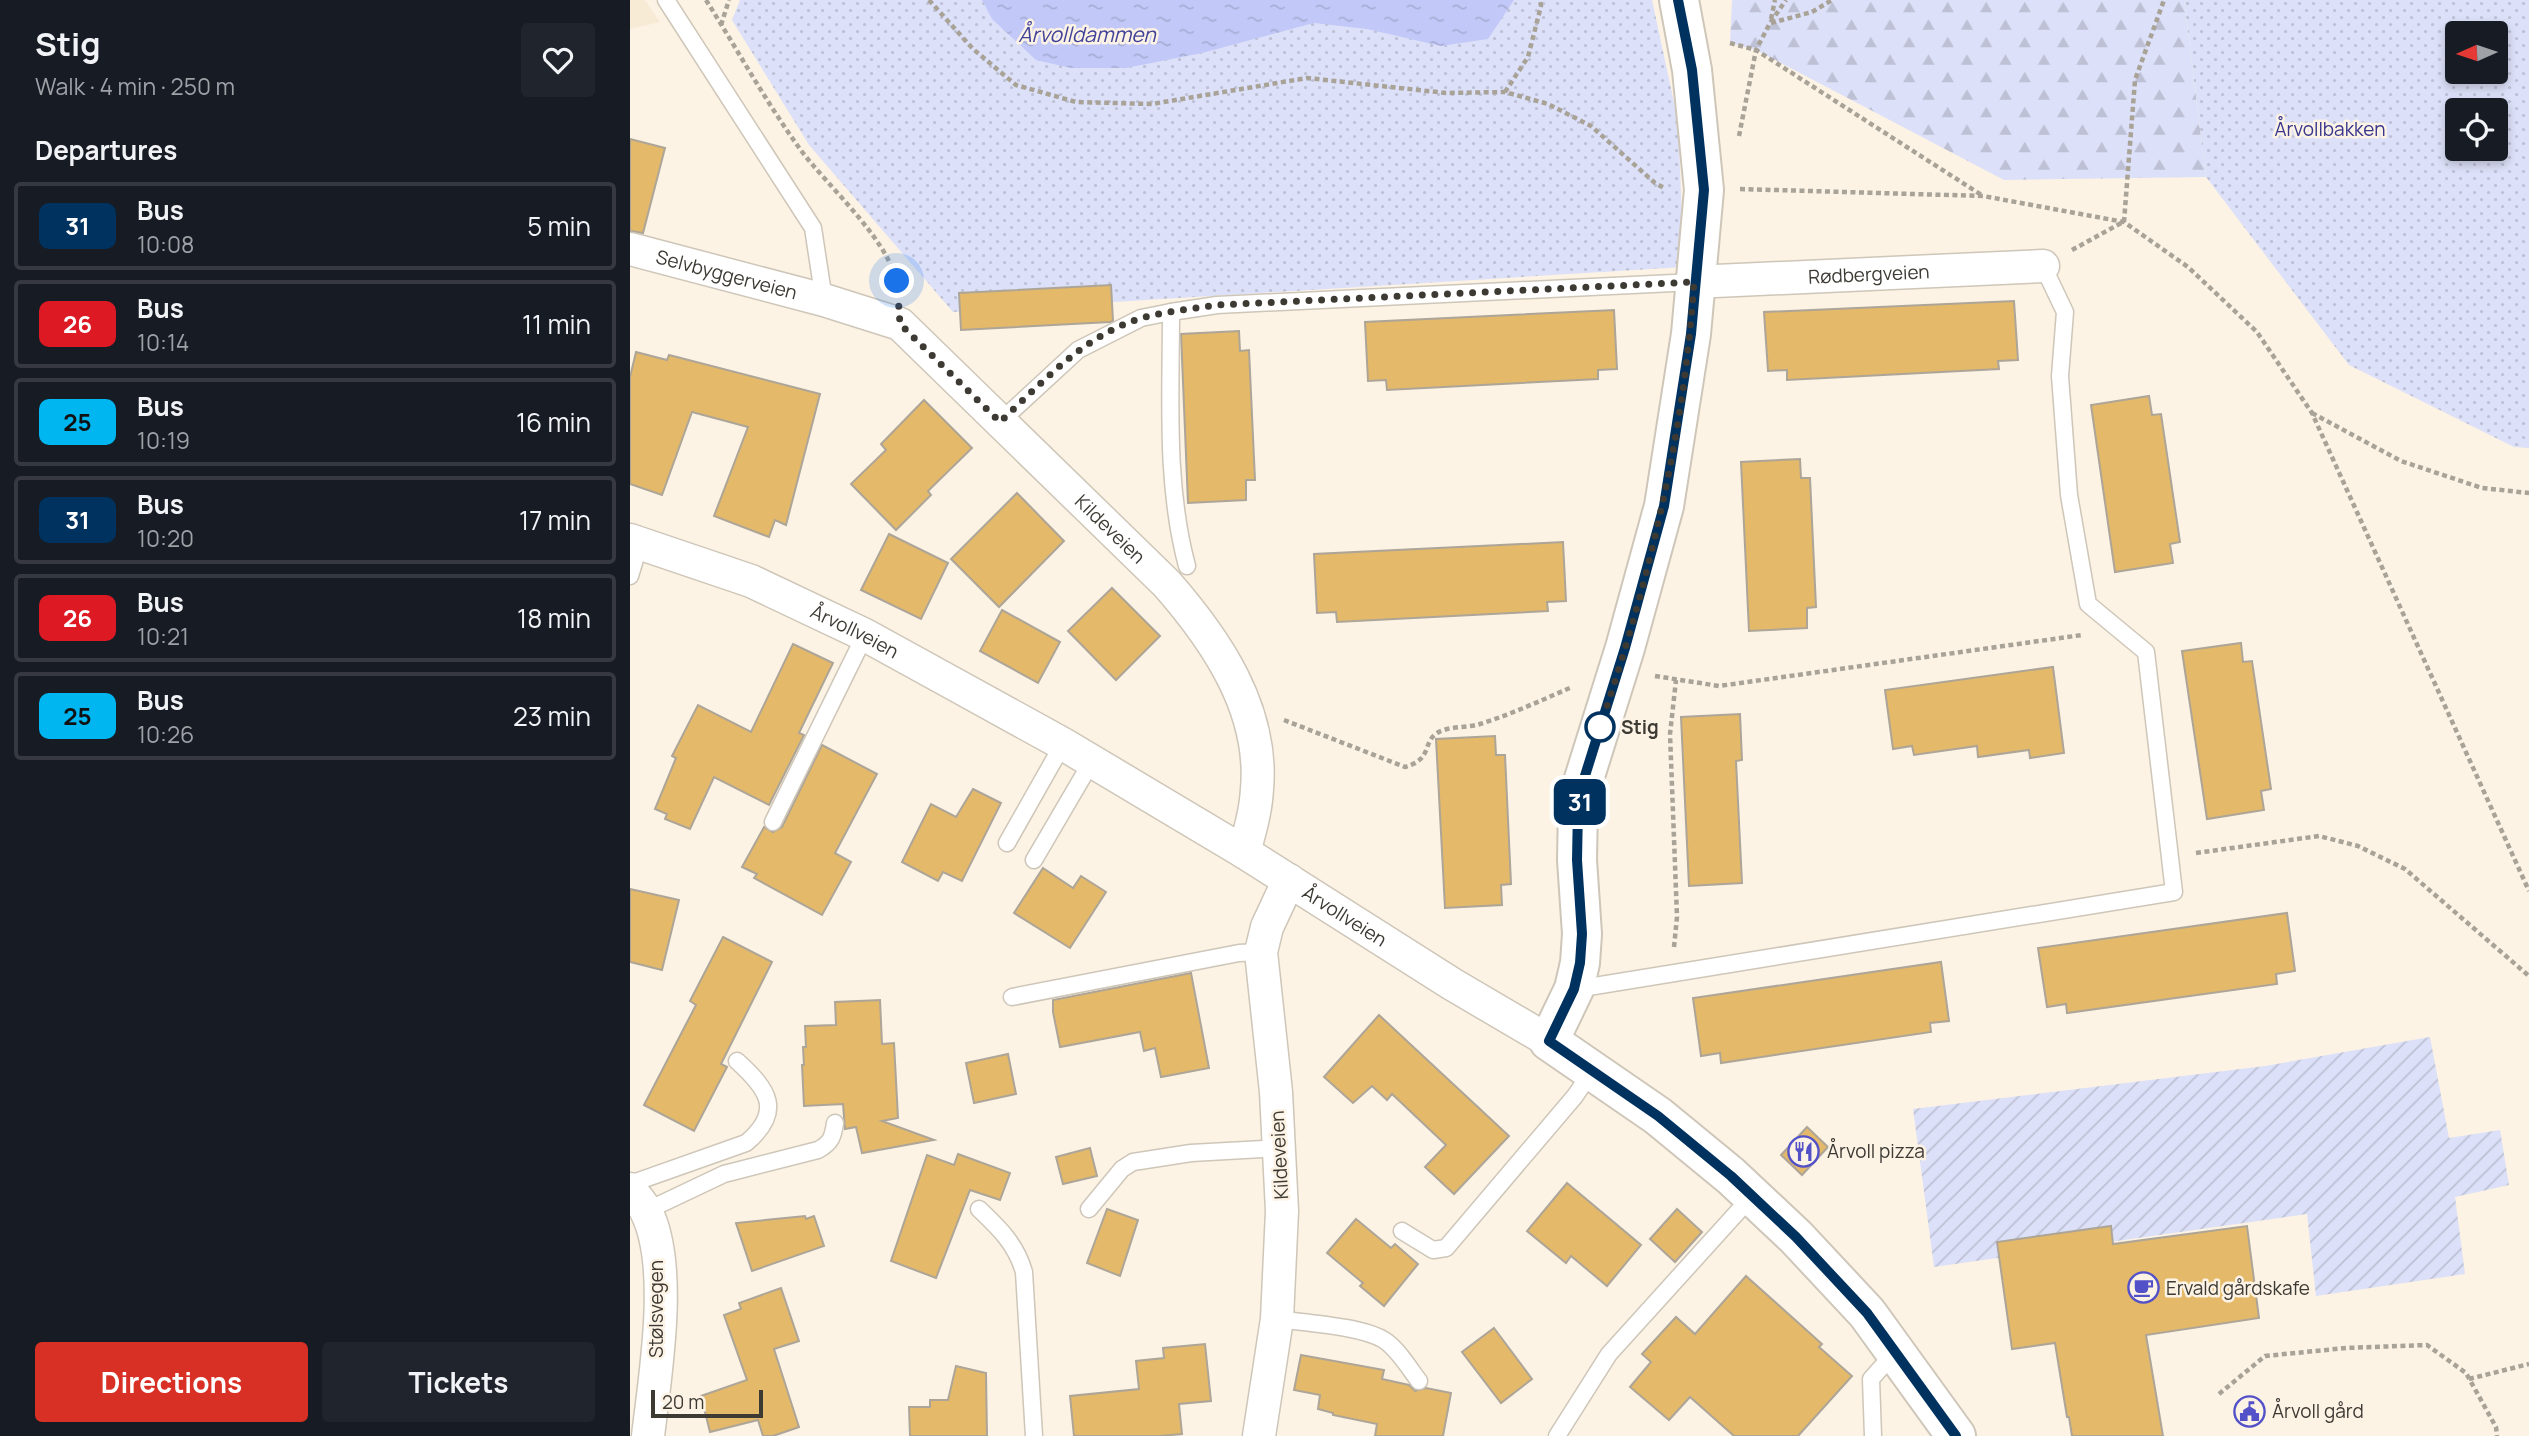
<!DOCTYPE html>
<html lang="en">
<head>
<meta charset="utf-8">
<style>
  :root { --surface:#171b24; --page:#20242c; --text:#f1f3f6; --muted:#9ea1a6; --line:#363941; --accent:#d93025 }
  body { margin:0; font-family:Manrope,sans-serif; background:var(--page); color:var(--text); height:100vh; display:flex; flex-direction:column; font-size:26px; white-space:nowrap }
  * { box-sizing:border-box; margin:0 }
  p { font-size:23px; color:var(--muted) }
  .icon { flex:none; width:38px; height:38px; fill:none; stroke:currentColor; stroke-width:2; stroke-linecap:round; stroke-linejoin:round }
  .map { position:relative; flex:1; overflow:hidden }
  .panel { display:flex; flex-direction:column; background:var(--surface); width:630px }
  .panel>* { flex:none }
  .badge { padding:0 14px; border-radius:10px; font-size:24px; line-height:46px }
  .needle { width:46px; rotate:267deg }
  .fabs { position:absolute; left:1815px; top:21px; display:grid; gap:14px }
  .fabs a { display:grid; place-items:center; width:63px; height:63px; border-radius:7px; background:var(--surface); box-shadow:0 4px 10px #0003; font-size:35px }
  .scale { position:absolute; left:21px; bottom:18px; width:112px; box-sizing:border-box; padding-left:7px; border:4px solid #3d3a34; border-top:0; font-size:19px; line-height:24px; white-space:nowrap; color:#3d3a34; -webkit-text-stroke:5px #fcf3e5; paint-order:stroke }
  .you { position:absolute; width:35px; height:35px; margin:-18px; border:5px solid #fff; border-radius:50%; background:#1a73e8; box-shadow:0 0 0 10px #1a73e833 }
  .map>.badge { position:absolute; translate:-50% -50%; box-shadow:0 0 0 4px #fff }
  h2 { padding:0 35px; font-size:26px; line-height:63px }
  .round { display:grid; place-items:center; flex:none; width:74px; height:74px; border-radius:7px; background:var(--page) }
  .overview { display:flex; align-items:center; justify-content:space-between; height:119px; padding:0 35px }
  h1 { font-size:33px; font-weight:700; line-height:52px }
  .action { display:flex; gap:14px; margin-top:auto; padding:14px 35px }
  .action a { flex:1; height:80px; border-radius:7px; background:var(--accent); color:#fff; font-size:28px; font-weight:700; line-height:80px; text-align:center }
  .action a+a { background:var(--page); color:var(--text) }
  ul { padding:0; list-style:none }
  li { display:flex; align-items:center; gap:21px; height:88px; margin:0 14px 10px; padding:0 21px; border:4px solid var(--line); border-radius:7px }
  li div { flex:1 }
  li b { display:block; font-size:26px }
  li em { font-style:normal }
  li .badge { min-width:77px; font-weight:700; text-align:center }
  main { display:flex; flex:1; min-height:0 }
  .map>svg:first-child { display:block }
  .built { fill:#f7ebd5 }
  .forest { fill:url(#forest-firs) }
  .park { fill:url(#park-dots); fill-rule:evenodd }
  .garden { fill:url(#garden-furrows) }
  .water { fill:url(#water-ripples) }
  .building { fill:#e4b96a; stroke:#ada597; stroke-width:2 }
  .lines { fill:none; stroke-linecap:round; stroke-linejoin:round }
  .lane-casing { stroke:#cec6b8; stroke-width:19 }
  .street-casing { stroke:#cec6b8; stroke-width:35 }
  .secondary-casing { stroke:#cec6b8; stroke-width:42 }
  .path { stroke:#a8a297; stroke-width:4.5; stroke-dasharray:5 3.5; stroke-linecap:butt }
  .lane { stroke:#fff; stroke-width:16 }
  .street { stroke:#fff; stroke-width:32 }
  .secondary { stroke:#fff; stroke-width:38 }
  .line-casing { stroke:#fff; stroke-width:16 }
  .line { stroke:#003260; stroke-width:10 }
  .walk { stroke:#3d3a34; stroke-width:7; stroke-dasharray:0 12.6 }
  .stop-dot { fill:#fff; stroke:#003260; stroke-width:3.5 }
  .labels { text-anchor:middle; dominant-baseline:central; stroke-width:5; stroke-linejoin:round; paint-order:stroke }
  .park-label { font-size:19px; fill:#38378d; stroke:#fcf3e5 }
  .street-label { font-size:19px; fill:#3d3a34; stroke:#fcf3e5 }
  .stop-label { font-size:19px; font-weight:bold; fill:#3d3a34; stroke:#fcf3e5; text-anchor:start }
  .poi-label { font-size:19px; fill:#3d3a34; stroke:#fcf3e5; text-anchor:start }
  .water-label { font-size:21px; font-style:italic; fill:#414299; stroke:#fcf3e5 }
</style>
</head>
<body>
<main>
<section class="panel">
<div class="overview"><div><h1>Stig</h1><p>Walk · 4 min · 250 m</p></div><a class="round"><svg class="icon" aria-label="heart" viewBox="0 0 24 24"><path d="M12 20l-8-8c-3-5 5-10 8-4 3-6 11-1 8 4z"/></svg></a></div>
<h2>Departures</h2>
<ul>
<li><span class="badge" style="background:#003260;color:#fff">31</span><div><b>Bus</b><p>10:08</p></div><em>5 min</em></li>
<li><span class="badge" style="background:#dd1923;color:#fff">26</span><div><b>Bus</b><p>10:14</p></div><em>11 min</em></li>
<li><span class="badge" style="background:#00b6f1;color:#111">25</span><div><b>Bus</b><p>10:19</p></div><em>16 min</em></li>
<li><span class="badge" style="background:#003260;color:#fff">31</span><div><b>Bus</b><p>10:20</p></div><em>17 min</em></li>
<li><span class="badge" style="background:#dd1923;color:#fff">26</span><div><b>Bus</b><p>10:21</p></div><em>18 min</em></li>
<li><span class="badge" style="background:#00b6f1;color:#111">25</span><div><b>Bus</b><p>10:26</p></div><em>23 min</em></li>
</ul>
<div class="action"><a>Directions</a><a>Tickets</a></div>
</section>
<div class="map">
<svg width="1899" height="1436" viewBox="0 0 1899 1436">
  <defs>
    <pattern id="forest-firs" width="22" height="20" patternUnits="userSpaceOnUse" patternTransform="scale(1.75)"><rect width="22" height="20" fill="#dce0f8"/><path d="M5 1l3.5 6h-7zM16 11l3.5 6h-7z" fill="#bec1d5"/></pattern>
    <pattern id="park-dots" width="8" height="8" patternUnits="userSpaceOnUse" patternTransform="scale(1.75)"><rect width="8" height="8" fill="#dce0f8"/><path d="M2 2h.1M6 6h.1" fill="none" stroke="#bec1d5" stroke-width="1.8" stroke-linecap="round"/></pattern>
    <pattern id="garden-furrows" width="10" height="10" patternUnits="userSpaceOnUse" patternTransform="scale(1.75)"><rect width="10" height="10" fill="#dce0f8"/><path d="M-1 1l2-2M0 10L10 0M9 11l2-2" fill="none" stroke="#bec1d5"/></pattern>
    <pattern id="water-ripples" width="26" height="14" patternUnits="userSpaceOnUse" patternTransform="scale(1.75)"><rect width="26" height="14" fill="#c2c9f8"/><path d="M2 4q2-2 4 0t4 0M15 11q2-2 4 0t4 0" fill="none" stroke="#a8add5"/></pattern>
  </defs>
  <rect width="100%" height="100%" fill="#fcf3e5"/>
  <polygon class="built" points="0,0 15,0 30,22 0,29"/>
  <polygon class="forest" points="1102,0 1554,0 1576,177 1374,180 1126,50 1100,43"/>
  <g class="park">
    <polygon points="110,0 1022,0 1048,121 1054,267 323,312 179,145 102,20"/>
    <path d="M 1554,0 L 1899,0 L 1899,448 L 1884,447 L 1719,365 L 1576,177 ZM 1827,33 L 1866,33 L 1866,72 L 1827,72 ZM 1827,110 L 1866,110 L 1866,149 L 1827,149 Z"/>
  </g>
  <polygon class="garden" points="1800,1037 1819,1138 1870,1130 1879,1185 1825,1197 1835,1274 1686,1296 1677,1214 1304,1267 1283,1109 1635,1066"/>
  <polygon class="water" points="352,0 884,0 858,39 811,46 737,29 684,23 572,53 496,68 441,68 406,60 362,19"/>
  <g class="building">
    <polygon points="0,139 35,148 13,233 0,231"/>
    <polygon points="481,285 483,321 480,322 331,330 329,293"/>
    <polygon points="1384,301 1388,360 1368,361 1369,369 1157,380 1157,370 1138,371 1134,312"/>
    <polygon points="984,310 987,369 968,370 968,379 757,390 756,380 738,381 735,322"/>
    <polygon points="609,331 610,351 619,350 625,480 616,480 616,500 558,503 551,334"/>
    <polygon points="6,352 37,360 39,355 190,394 156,525 145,520 139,537 84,516 118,427 62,412 32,495 0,484 0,377"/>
    <polygon points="1519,396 1522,415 1531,414 1550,542 1540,544 1543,563 1485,572 1461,405"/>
    <polygon points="294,400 342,448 298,491 301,495 266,530 221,484 256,450 251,444"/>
    <polygon points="1170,459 1171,478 1180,478 1186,607 1177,608 1177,628 1119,631 1111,462"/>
    <polygon points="387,493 434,541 369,607 321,559"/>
    <polygon points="259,534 318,563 291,619 231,590"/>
    <polygon points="933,542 936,601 917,602 918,611 707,622 706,612 687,613 684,554"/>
    <polygon points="482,588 530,636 486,680 438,631"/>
    <polygon points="372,610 430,642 408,683 350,651"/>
    <polygon points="1611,643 1613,662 1622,661 1641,789 1631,791 1634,810 1577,819 1552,651"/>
    <polygon points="163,644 203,663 169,733 174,735 139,805 84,777 60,829 35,819 37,814 25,809 46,758 42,756 68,705 121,732"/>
    <polygon points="1423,667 1434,753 1400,758 1399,750 1348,757 1347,746 1284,755 1282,746 1263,749 1255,690"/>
    <polygon points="1110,714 1112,760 1106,761 1112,883 1059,886 1051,717"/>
    <polygon points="865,736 866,755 875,755 881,884 871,885 872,905 815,908 806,739"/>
    <polygon points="192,745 247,774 205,853 221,862 192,915 124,878 127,874 112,867 134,827 143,832 152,827"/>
    <polygon points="343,789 371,803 332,881 313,872 308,881 272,862 301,804 326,817"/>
    <polygon points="413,868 443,888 451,876 476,892 440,948 384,913"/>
    <polygon points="0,889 49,900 32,970 0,962"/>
    <polygon points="1657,913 1665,971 1646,974 1647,984 1437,1013 1436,1004 1417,1007 1408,948"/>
    <polygon points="93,937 142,962 91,1064 97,1067 64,1131 14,1105 66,1005 60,1001"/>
    <polygon points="1311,962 1319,1021 1300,1023 1301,1032 1091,1063 1090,1053 1071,1056 1063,998"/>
    <polygon points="561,973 579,1068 531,1077 525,1048 514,1051 510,1032 430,1047 423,1012 423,1000"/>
    <polygon points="250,1000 252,1044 264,1043 268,1118 252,1121 304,1140 232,1153 226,1127 215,1129 213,1104 174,1106 172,1065 174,1065 173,1047 176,1047 175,1026 206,1025 205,1002"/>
    <polygon points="749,1015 879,1136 824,1194 795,1167 816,1145 762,1094 757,1100 742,1086 723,1103 694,1077"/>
    <polygon points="378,1054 386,1094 344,1103 336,1063"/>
    <polygon points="1177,1127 1198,1147 1172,1175 1151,1155"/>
    <polygon points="460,1148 467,1176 433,1184 426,1157"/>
    <polygon points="328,1154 380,1173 370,1200 340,1190 306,1278 261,1261 297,1155 324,1165"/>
    <polygon points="937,1183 1011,1245 977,1286 941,1256 936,1263 897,1231"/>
    <polygon points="477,1209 508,1220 490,1276 457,1263"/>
    <polygon points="1047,1209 1072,1232 1045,1262 1020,1239"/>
    <polygon points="175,1216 176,1219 184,1216 194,1246 122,1271 106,1223"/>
    <polygon points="726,1219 761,1248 765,1244 788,1264 754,1306 730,1286 733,1283 697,1253"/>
    <polygon points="1481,1226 1483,1244 1617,1226 1629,1318 1516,1335 1533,1436 1442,1436 1439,1417 1437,1417 1425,1343 1382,1349 1367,1242"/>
    <polygon points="1116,1276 1192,1344 1189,1347 1222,1376 1168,1436 1104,1436 1060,1397 1039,1420 1000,1387 1021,1362 1012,1354 1046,1317 1065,1334"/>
    <polygon points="151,1288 169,1341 144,1349 169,1427 143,1436 133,1436 128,1420 80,1432 71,1396 117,1380 94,1315 111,1309 109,1303"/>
    <polygon points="864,1328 902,1379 871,1403 832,1352"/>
    <polygon points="575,1344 581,1401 549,1404 552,1434 530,1436 444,1436 440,1396 509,1389 506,1361 534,1358 533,1348"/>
    <polygon points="671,1355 754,1370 752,1379 779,1385 785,1391 796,1388 821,1393 813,1436 745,1436 747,1424 703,1415 703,1413 688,1409 690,1395 664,1390"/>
    <polygon points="326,1366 356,1373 357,1436 280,1436 279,1407 300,1407 300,1400 318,1400"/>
  </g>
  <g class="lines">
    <defs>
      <g id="lane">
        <polyline points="36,0 183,228 194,300"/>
        <polyline points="370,422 448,350 511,318 541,312"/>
        <path d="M 557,566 C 535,484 541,397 541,312 L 587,305 L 1064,282"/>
        <polyline points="0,576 10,543"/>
        <polyline points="143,822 235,635"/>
        <polyline points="377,843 433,744"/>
        <polyline points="404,860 462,761"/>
        <polyline points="946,989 1544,892 1516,652 1458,604 1439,495 1430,376 1435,312 1413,266"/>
        <polyline points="382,997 609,953 631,952"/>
        <path d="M 0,1184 L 116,1143 C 154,1111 138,1089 107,1061"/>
        <path d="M 349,1209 C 369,1228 386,1244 394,1272 L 404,1436"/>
        <polyline points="459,1209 492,1169 503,1162 561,1153 650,1148"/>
        <path d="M 16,1211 L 94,1174 L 188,1150 C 201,1143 203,1137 205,1123"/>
        <polyline points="772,1231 803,1250 816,1248 945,1096 962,1071"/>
        <path d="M 647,1319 C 675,1323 731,1326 754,1340 C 768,1349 779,1368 789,1381"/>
        <polyline points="927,1436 979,1354 1122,1196"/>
        <polyline points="1243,1436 1241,1379 1266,1351"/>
      </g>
      <g id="street">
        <path id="s1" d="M 0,249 L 194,300 L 270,324 L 537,584 C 586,640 634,710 627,789 C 626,810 620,831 614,852"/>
        <path id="s2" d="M 1064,282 L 1413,266"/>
        <path id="s3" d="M 0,540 L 121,581 L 235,635 L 315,679 L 433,744 L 614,852 L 822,984 L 919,1041"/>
        <path d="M 0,1189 C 5,1196 12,1203 16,1211 C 44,1266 25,1376 18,1436"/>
        <polyline points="629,1436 647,1319 652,1211 646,1092 631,952 637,927 659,880"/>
      </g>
      <polyline id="secondary" points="1049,0 1062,70 1074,190 1061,334 1034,506 995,648 954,779 948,808 947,860 952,934 950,963 944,989 919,1041 1028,1116 1101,1176 1166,1237 1237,1313 1326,1436"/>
    </defs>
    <use href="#lane" class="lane-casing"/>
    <use href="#street" class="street-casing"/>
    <use href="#secondary" class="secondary-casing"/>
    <g class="path">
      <path d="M 76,0 C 107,49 136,102 170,149 C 196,185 265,245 267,288"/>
      <polyline points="299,0 343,49 386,85 446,102 522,104 677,78 816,93 875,92 918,104 961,126 1025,183 1036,189"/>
      <polyline points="1141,19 1145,0"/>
      <polyline points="1141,23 1182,12 1202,0"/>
      <polyline points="91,25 99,0"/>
      <polyline points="1100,43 1126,50 1353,196"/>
      <polyline points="875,92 898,57 911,6 910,0"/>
      <polyline points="1109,136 1126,50 1140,23 1156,0"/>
      <polyline points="1110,189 1353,196 1494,222 1558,267 1627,332 1682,413 1899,891"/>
      <polyline points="1494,222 1505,80 1534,0"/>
      <polyline points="1442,250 1493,222"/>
      <polyline points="1682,413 1771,461 1852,488 1899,493"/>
      <polyline points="1025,676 1089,686 1452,635"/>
      <path d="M 654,720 L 775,767 C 803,759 792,743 807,733 C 818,726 837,728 850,724 C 882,714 912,700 942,687"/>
      <polyline points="1566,853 1689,836 1728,846 1775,869 1899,976"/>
      <polyline points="1044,947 1047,917 1040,734 1046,680"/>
      <polyline points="1839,1379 1899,1364"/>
      <polyline points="1589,1394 1635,1356 1716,1348 1797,1345 1836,1373 1866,1427 1867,1436"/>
    </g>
    <use href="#lane" class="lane"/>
    <use href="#street" class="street"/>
    <use href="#secondary" class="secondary"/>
  </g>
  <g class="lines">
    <defs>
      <polyline id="line" points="1048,0 1062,70 1074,190 1061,334 1034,506 995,648 954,779 948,808 947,860 952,934 950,963 944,989 919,1041 1028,1116 1101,1176 1166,1237 1237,1313 1326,1436"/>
    </defs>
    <use href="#line" class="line-casing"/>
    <use href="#line" class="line"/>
    <path class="walk" d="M 267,281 L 270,324 L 370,422 C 413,382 454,335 512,318 C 536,311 562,309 587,305 L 1064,282 C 1054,435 1019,582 970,727"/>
  </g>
  <defs>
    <symbol id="restaurant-ring" viewBox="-11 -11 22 22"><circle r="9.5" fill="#fcf3e5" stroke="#5351c8" stroke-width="1.5"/><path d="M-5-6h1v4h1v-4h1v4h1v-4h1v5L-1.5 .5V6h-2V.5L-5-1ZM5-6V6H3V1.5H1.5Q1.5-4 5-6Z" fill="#5351c8"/></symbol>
    <symbol id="cafe-ring" viewBox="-11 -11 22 22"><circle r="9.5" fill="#fcf3e5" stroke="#5351c8" stroke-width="1.5"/><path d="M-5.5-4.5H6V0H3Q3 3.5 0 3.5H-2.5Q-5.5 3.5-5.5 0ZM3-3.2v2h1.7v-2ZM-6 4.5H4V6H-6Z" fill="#5351c8"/></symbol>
    <symbol id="civic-ring" viewBox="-11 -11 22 22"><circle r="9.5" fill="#fcf3e5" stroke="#5351c8" stroke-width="1.5"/><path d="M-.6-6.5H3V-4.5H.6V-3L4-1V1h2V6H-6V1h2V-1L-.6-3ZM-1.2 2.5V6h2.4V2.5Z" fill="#5351c8"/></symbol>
  </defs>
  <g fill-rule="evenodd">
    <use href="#restaurant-ring" x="1156" y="1134" width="35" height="35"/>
    <use href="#cafe-ring" x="1496" y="1270" width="35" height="35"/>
    <use href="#civic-ring" x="1602" y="1394" width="35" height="35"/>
  </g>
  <circle class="stop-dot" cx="970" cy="727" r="14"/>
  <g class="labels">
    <g class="park-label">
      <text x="1700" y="129">Årvollbakken</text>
    </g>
    <g class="street-label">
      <text stroke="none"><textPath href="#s1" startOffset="100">Selvbyggerveien</textPath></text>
      <text stroke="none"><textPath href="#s2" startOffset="175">Rødbergveien</textPath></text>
      <text stroke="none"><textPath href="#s1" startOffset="574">Kildeveien</textPath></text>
      <text stroke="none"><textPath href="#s3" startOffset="243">Årvollveien</textPath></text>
      <text stroke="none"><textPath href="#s3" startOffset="810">Årvollveien</textPath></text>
      <text transform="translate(649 1155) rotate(-93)">Kildeveien</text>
      <text transform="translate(26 1309) rotate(-90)">Stølsvegen</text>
    </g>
    <g class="stop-label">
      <text x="991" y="727">Stig</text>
    </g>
    <g class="poi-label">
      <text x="1197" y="1151">Årvoll pizza</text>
      <text x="1536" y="1288">Ervald gårdskafe</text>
      <text x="1642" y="1411">Årvoll gård</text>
    </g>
    <g class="water-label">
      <text x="457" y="34">Årvolldammen</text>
    </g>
  </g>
</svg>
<div class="fabs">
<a><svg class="needle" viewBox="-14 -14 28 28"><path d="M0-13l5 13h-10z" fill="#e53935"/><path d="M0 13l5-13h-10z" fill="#9ea1a6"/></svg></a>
<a><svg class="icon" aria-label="locate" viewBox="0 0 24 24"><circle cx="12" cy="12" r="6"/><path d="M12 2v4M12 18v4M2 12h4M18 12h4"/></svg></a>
</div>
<div class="scale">20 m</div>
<div class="you" style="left:267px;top:281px"></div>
<b class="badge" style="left:950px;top:802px;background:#003260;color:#fff">31</b>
</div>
</main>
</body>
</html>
